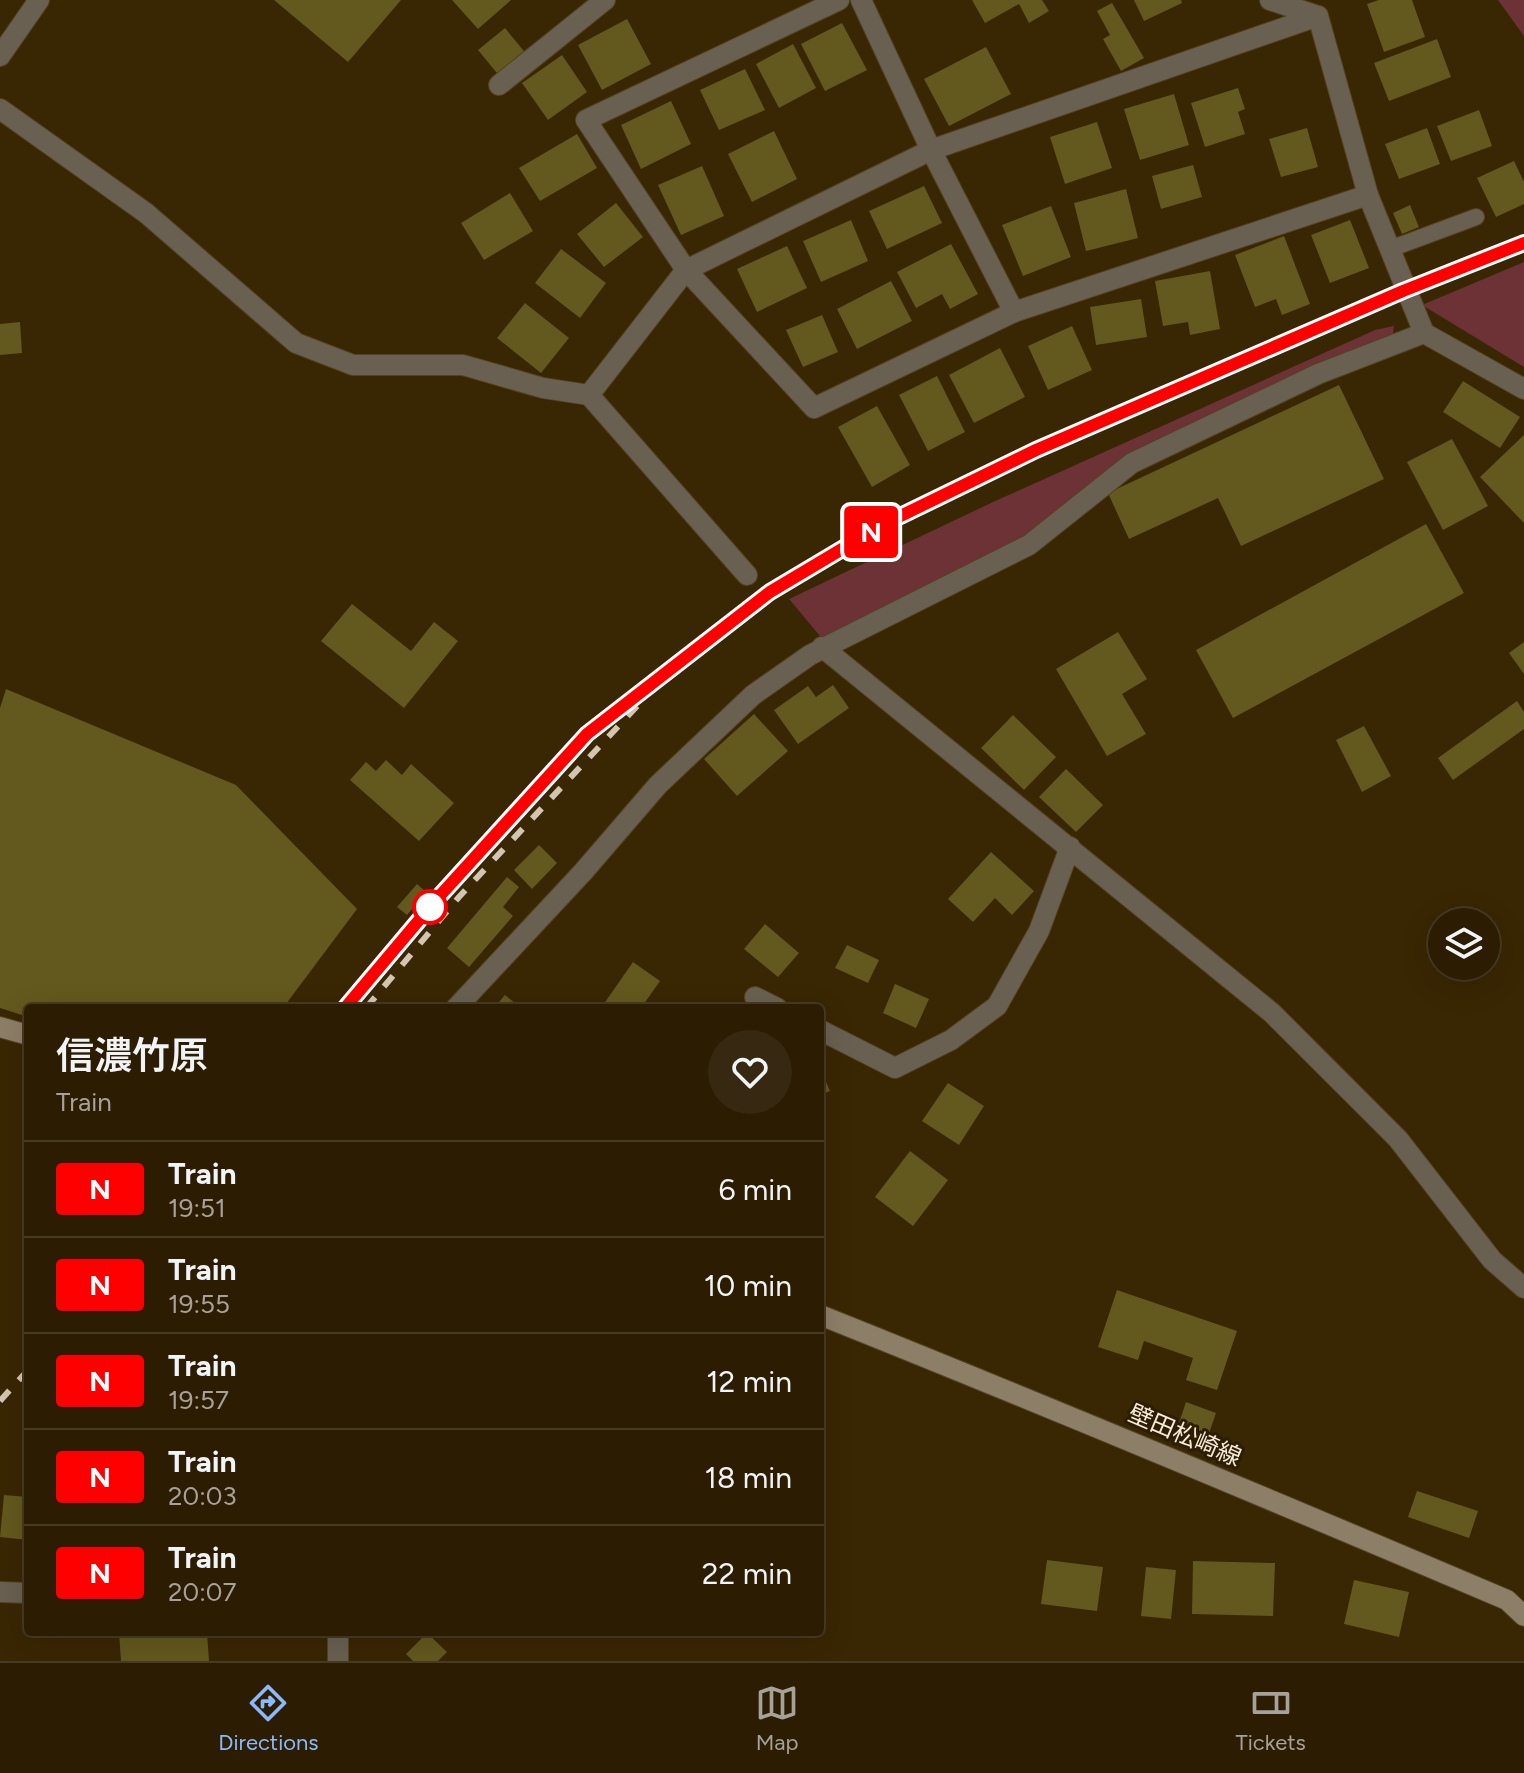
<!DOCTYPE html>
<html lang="en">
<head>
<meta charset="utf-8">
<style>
  :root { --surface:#2b1c02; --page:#372911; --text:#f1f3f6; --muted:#a6a199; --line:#473a24; --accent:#8cb9fc }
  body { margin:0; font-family:Figtree,"Noto Sans JP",sans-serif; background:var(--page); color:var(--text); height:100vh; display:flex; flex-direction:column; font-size:30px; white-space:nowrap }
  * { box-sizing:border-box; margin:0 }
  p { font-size:26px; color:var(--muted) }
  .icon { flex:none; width:44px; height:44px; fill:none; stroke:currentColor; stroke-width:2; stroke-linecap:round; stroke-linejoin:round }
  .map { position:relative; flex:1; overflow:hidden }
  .side { position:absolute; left:24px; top:1004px; width:800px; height:632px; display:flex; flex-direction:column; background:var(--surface); border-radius:8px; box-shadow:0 8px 32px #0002,0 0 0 2px var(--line) }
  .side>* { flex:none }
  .badge { padding:0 16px; border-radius:6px; font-size:28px; line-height:52px }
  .controls { position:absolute; left:1428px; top:908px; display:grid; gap:16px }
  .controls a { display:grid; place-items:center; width:72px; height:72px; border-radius:50%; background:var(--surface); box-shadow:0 8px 32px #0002,0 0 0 2px var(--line); font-size:40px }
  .map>.badge { position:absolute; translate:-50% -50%; box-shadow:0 0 0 4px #fff }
  .round { display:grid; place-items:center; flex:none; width:84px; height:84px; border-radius:42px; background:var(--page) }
  .overview { display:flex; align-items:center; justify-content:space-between; height:136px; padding:0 32px }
  h1 { font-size:38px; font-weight:600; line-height:60px }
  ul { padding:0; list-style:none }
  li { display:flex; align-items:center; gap:24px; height:96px; padding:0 32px; border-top:2px solid var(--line) }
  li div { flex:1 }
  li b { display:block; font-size:30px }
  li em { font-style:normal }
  li .badge { min-width:88px; font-weight:700; text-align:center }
  .dock { display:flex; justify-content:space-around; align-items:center; height:112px; border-top:2px solid var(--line); background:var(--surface); font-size:22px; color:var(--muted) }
  .dock a { display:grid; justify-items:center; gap:4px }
  .dock .selected { color:var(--accent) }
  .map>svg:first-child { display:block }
  .green { fill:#6c3235 }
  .building { fill:#63581d }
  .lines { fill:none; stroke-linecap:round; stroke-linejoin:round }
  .lane-casing { stroke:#544221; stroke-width:18 }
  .street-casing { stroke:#544221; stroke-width:22 }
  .secondary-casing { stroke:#544221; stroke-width:22 }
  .lane { stroke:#696051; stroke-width:16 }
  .street { stroke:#696051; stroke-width:20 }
  .secondary { stroke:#8d7e67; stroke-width:20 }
  .rail { stroke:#d3c5af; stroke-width:6; stroke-dasharray:14 14; stroke-linecap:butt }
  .line-casing { stroke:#fff; stroke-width:18 }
  .line { stroke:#f00; stroke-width:12 }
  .stop-dot { fill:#fff; stroke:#f00; stroke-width:4 }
  .labels { text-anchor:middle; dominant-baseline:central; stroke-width:6; stroke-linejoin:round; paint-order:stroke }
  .street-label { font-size:24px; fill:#f7ebd8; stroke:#2c1d04 }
</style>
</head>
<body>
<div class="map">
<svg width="1524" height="1661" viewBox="0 0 1524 1661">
  <rect width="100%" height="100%" fill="#392603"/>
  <g class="green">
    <polygon points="1498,0 1524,0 1524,36"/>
    <polygon points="1524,262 1524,367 1422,305"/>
    <polygon points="1394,326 1393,334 1382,340 1130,459 1025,538 825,642 789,599 993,502 1375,330"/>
  </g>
  <g class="building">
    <polygon points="274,0 401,0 348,62"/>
    <polygon points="452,0 511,0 478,29"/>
    <polygon points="972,0 1042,0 1049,11 1029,23 1019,4 985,23"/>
    <polygon points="1134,0 1181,0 1182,3 1144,21"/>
    <polygon points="1379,0 1412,0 1425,37 1384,52 1367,4"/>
    <polygon points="1112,3 1144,58 1121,71 1103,39 1110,35 1097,11"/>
    <polygon points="627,19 651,64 602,90 578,45"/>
    <polygon points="842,23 867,70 825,91 801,44"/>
    <polygon points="505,28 528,56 501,78 478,50"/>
    <polygon points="1437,39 1451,77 1389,101 1374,63"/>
    <polygon points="793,44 816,88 779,108 756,64"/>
    <polygon points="986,47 1011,94 949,126 924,79"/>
    <polygon points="562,55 587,92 548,120 522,83"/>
    <polygon points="745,69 765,110 719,130 700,90"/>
    <polygon points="1238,88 1245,109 1238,112 1245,134 1205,147 1191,103"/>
    <polygon points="1174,94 1189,145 1140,160 1124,109"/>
    <polygon points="671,101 691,144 641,169 621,125"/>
    <polygon points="1479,110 1492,146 1451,161 1437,126"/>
    <polygon points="1097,122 1112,168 1065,184 1050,137"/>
    <polygon points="1307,128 1318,167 1281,177 1269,139"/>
    <polygon points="1427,128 1440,164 1399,179 1385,144"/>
    <polygon points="774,131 797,179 752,202 728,154"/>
    <polygon points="577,134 597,168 540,201 519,168"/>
    <polygon points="1514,161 1524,182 1524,204 1496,217 1477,178"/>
    <polygon points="1193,165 1202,197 1161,209 1152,176"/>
    <polygon points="702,166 724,216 681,235 658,185"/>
    <polygon points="924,186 942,223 887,249 869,211"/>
    <polygon points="1126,189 1138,238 1086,251 1074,203"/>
    <polygon points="510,193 533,231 484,260 461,223"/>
    <polygon points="616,203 643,237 604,267 577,234"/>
    <polygon points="1410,205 1419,227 1402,234 1393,213"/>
    <polygon points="1051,206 1071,257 1023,276 1002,225"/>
    <polygon points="851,220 868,261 821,282 803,241"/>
    <polygon points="1350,220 1369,268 1330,283 1311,235"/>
    <polygon points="1284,236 1310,304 1282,315 1276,299 1255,307 1235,255"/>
    <polygon points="951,244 978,294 950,309 942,294 916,308 897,272"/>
    <polygon points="787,246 807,288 757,312 737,269"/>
    <polygon points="561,249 606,283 580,318 535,283"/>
    <polygon points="1210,271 1220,329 1190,335 1188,322 1163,326 1155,281"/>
    <polygon points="891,281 912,321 857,349 837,309"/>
    <polygon points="1141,299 1147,337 1096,345 1090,307"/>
    <polygon points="525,303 569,338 541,373 497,338"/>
    <polygon points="822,315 838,352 803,367 786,330"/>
    <polygon points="20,322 22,353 0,355 0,324"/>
    <polygon points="1072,326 1092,370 1048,390 1028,346"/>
    <polygon points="1000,348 1025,397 974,423 949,375"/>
    <polygon points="937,376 965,432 928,451 899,395"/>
    <polygon points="1463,381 1520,417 1500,448 1443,412"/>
    <polygon points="1339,385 1384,479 1241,546 1218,498 1129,539 1108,493"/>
    <polygon points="877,406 910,465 872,487 838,427"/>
    <polygon points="1524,435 1524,523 1480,477"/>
    <polygon points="1452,439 1488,506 1443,530 1407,462"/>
    <polygon points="1426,524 1464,593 1233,718 1196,650"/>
    <polygon points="352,604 411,651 434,622 458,641 404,708 321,641"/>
    <polygon points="1118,632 1147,679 1122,694 1146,734 1107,756 1056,669"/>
    <polygon points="1524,642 1524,674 1509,653"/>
    <polygon points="833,685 849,708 798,744 774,710 808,686 816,697"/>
    <polygon points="6,689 236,785 357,909 283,1008 28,1008 28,1017 0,1008 0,708"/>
    <polygon points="1517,701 1524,712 1524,729 1453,780 1438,758"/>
    <polygon points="754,714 788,751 737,796 704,759"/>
    <polygon points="1013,715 1056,757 1024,790 981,748"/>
    <polygon points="1364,726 1391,776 1362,792 1336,740"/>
    <polygon points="386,760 402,775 411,764 454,803 419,841 350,780 366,762 376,771"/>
    <polygon points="1066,769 1103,805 1076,832 1039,797"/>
    <polygon points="539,845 557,863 532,889 514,870"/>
    <polygon points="991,852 1034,891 1012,915 995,898 973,922 948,899"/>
    <polygon points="507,877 519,887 503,907 513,916 469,967 447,948"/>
    <polygon points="417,884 426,892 407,915 397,907"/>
    <polygon points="765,924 799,953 778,977 744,949"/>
    <polygon points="847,945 879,960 868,983 835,968"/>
    <polygon points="633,962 660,981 641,1008 601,1008"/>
    <polygon points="895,984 929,999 916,1028 883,1013"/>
    <polygon points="505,995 521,1008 494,1008"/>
    <polygon points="820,1068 830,1091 820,1095"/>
    <polygon points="948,1083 984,1106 959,1145 922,1121"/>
    <polygon points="910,1151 948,1180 913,1226 875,1197"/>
    <polygon points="1117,1290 1237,1331 1217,1390 1186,1380 1193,1358 1144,1341 1138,1360 1098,1347"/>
    <polygon points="1186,1402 1216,1413 1207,1439 1177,1429"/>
    <polygon points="1417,1491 1478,1511 1469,1538 1408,1517"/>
    <polygon points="4,1495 28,1497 28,1540 0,1537"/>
    <polygon points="1047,1560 1103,1567 1097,1611 1041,1604"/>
    <polygon points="1193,1561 1275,1563 1273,1616 1192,1614"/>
    <polygon points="1146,1567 1176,1570 1171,1619 1141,1616"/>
    <polygon points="1354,1580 1409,1592 1399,1637 1344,1624"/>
    <polygon points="119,1632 207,1633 209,1661 121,1661"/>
    <polygon points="427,1633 447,1652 438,1661 413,1661 406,1654"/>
  </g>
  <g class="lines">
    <defs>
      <polyline id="lane" points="1390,249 1476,217"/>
      <g id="street">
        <polyline points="839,0 586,120 686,270 814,408 1014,312 1368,195"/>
        <polyline points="861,0 931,150 1014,312"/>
        <polyline points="1270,0 1318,16 1368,195 1424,333 1524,389"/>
        <polyline points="0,56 39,0"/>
        <polyline points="499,85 605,0"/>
        <polyline points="0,109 146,213 296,343 353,365 463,365 543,388 589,395 747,575"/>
        <polyline points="589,395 686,270 931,150 1318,16"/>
        <polyline points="822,647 1272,1013 1398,1139 1492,1260 1524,1288"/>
        <polyline points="755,997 777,1008"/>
        <polyline points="456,1008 583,872 658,785 753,695 810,655 1029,545 1132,463 1318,374 1424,333"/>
        <polyline points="820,1030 895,1068 951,1040 997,1006 1039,931 1070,847"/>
        <polyline points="0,1592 28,1593"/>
        <polyline points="338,1661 338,1632"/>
      </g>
      <g id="secondary">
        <polyline points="0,1027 28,1035"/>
        <path d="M 820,1315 C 1050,1407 1279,1503 1507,1600 L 1524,1616"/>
      </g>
    </defs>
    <use href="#lane" class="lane-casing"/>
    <use href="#street" class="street-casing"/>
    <use href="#secondary" class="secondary-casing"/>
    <use href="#lane" class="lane"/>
    <use href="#street" class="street"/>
    <use href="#secondary" class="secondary"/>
    <g class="rail">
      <polyline points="344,1008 436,900 587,734 770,592 884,524 1036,450 1403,291 1524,243"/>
      <polyline points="366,1008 459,897 639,704"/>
      <polyline points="0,1401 28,1370"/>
    </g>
  </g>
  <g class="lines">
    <defs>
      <polyline id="line" points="345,1008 436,900 587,734 770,592 884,524 1036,450 1403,291 1524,243"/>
    </defs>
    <use href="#line" class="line-casing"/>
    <use href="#line" class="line"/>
  </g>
  <circle class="stop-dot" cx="430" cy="907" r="16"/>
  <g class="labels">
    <g class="street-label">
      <text transform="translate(1185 1435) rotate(23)">壁田松崎線</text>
    </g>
  </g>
</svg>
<div class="controls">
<a><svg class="icon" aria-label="layers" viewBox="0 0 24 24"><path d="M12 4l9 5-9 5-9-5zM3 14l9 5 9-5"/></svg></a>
</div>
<b class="badge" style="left:871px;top:532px;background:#f00;color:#fff">N</b>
<section class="side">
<div class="overview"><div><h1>信濃竹原</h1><p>Train</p></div><a class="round"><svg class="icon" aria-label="heart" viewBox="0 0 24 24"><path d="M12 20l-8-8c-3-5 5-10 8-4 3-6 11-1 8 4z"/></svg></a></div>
<ul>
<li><span class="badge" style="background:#f00;color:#fff">N</span><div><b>Train</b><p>19:51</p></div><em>6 min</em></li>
<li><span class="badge" style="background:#f00;color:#fff">N</span><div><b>Train</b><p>19:55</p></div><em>10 min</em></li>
<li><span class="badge" style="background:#f00;color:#fff">N</span><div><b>Train</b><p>19:57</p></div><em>12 min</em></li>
<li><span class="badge" style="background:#f00;color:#fff">N</span><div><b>Train</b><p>20:03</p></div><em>18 min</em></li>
<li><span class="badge" style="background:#f00;color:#fff">N</span><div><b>Train</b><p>20:07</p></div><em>22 min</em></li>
</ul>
</section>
</div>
<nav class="dock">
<a class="selected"><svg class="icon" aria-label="directions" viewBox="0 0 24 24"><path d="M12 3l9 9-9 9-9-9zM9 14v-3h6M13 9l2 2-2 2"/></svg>Directions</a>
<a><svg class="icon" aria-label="map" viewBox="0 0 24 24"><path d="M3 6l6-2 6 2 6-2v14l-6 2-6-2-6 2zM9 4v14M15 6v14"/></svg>Map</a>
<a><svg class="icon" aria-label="tickets" viewBox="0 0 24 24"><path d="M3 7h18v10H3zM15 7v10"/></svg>Tickets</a>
</nav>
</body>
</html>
